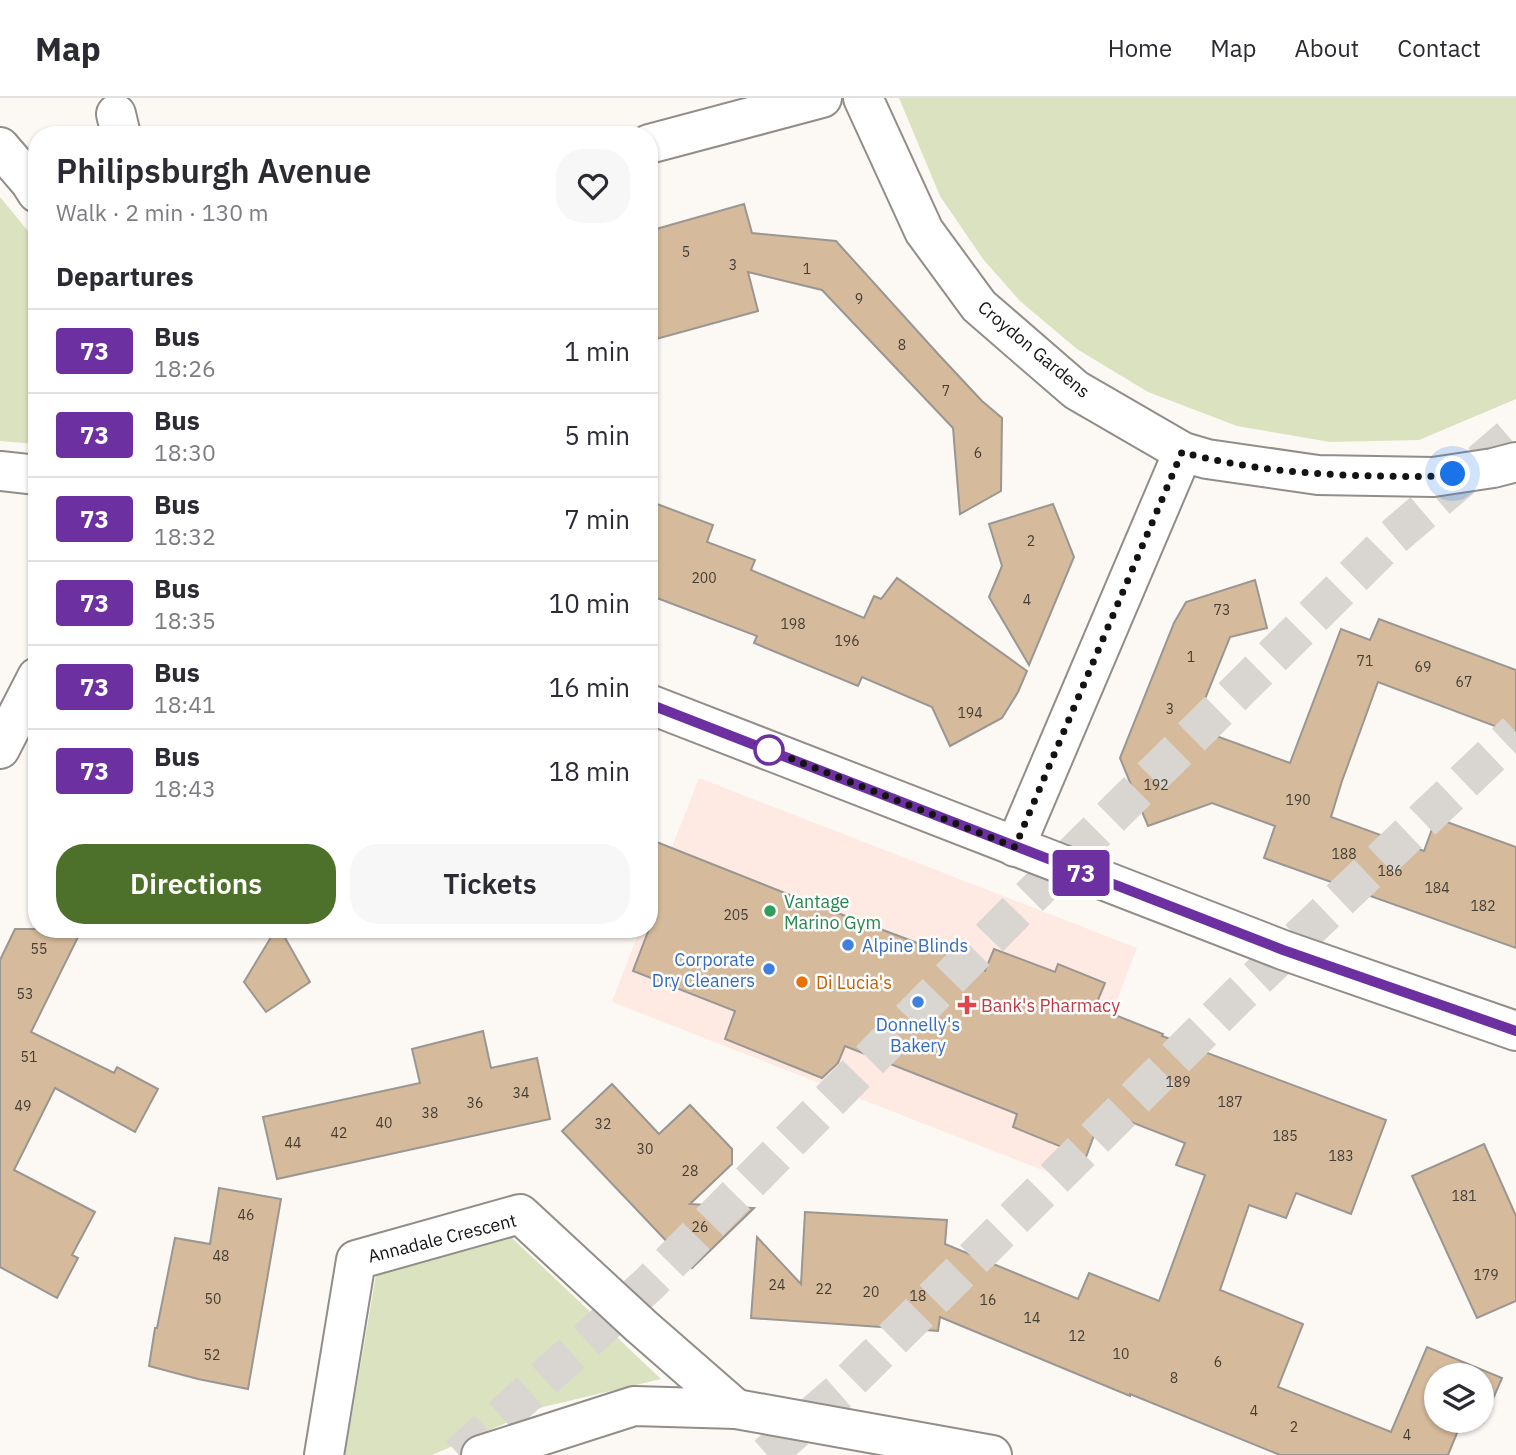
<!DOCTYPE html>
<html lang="en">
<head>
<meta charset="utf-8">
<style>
  :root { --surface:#fff; --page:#f7f7f7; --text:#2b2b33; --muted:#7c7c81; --line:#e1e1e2; --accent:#4d712a }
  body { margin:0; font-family:"IBM Plex Sans",sans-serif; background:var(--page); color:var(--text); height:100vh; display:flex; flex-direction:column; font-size:26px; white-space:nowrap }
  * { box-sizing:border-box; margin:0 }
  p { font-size:23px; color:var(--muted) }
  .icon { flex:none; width:38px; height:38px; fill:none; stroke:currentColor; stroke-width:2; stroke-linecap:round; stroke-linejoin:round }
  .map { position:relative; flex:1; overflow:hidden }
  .side { position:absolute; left:28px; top:28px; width:630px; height:812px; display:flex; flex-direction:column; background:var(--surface); border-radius:28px; box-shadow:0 2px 5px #0004 }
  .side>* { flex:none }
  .badge { padding:0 14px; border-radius:5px; font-size:24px; line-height:46px }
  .fabs { position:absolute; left:1424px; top:1265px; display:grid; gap:14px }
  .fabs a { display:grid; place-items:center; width:70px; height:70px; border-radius:50%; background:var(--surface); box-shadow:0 2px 5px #0004; font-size:35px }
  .you { position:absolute; width:35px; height:35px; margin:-18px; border:5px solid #fff; border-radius:50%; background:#1a73e8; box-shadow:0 0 0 10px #1a73e833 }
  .map>.badge { position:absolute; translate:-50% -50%; box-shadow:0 0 0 4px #fff }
  h2 { padding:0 28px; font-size:26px; line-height:63px }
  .round { display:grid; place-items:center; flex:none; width:74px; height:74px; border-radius:28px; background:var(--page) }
  .head { display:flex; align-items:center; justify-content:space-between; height:119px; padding:0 28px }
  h1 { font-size:33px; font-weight:600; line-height:52px }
  .action { display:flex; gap:14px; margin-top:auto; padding:14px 28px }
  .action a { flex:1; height:80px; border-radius:28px; background:var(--accent); color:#fff; font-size:28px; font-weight:600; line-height:80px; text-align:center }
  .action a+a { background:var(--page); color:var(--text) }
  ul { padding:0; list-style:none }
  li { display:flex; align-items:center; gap:21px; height:84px; padding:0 28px; border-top:2px solid var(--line) }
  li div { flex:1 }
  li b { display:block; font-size:26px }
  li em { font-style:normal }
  li .badge { min-width:77px; font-weight:700; text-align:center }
  header { display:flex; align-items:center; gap:42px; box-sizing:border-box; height:98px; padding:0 35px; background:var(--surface); border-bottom:2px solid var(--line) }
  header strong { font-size:33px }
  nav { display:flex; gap:38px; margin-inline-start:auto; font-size:24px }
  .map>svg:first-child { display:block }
  .commercial { fill:#feeae2 }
  .green { fill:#dae2bf }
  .building { fill:#d5ba9c; stroke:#9a9692; stroke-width:2 }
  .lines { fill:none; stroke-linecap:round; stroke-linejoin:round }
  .highway-tunnel { stroke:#d9d6d2; stroke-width:38; stroke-dasharray:38 19; stroke-linecap:butt }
  .street-casing { stroke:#918d89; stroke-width:42 }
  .secondary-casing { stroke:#918d89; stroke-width:42 }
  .street { stroke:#fff; stroke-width:38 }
  .secondary { stroke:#fff; stroke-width:38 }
  .line-casing { stroke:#fff; stroke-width:16 }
  .line { stroke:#6c30a1; stroke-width:10 }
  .walk { stroke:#141312; stroke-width:7; stroke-dasharray:0 12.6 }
  .stop-dot { fill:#fff; stroke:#6c30a1; stroke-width:3.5 }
  .leisure-dot { fill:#2e9e5b; stroke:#fff; stroke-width:2.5 }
  .shop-dot { fill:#3f7fe0; stroke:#fff; stroke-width:2.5 }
  .food-dot { fill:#e8710a; stroke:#fff; stroke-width:2.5 }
  .health-dot { fill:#e0444e; stroke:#fff; stroke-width:2.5 }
  .labels { text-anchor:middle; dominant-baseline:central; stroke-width:5; stroke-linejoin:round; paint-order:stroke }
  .number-label { font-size:14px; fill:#443d34 }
  .street-label { font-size:18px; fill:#141312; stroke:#fff }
  .leisure-label { font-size:18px; fill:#27864d; stroke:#fff; text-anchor:start }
  .shop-label { font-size:18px; fill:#366cbe; stroke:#fff; text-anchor:start }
  .food-label { font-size:18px; fill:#c56008; stroke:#fff; text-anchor:start }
  .health-label { font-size:18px; fill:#be3a42; stroke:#fff; text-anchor:start }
</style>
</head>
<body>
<header>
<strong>Map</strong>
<nav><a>Home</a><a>Map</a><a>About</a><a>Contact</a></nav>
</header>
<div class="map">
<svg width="1516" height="1357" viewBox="0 0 1516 1357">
  <rect width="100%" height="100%" fill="#fcf8f4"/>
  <polygon class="commercial" points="699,680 1137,850 1050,1075 612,904 640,831 649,831 649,808"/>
  <g class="green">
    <polygon points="899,0 1516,0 1516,301 1419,342 1330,344 1237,328 1148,294 1077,251 1020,203 983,161 940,98"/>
    <polygon points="0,99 37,144 37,346 0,343"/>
    <polygon points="510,1138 661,1281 543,1309 432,1357 345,1357 376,1177"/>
  </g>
  <g class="building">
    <polygon points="744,106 752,135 836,143 939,257 982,303 1002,320 1001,393 960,416 953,330 822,192 748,174 758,213 649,243 649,133"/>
    <polygon points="649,403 713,427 707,444 755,462 751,472 864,520 874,498 881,501 897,480 1027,573 1018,594 1002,620 950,648 932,609 862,579 858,588 754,545 757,538 649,497"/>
    <polygon points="1053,406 1074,459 1029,567 989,499 1002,468 989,426"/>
    <polygon points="1255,482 1267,530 1230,539 1196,623 1218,631 1216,638 1290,665 1341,531 1370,542 1379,521 1516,572 1516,636 1378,584 1342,683 1331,719 1424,753 1436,720 1516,749 1516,850 1264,760 1275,728 1212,705 1148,728 1120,660 1174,525 1186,504"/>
    <polygon points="649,741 795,799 952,858 985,873 994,851 1055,874 1058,866 1105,885 1095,909 1163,936 1162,938 1386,1022 1351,1116 1296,1095 1286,1120 1249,1107 1220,1192 1303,1226 1278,1289 1391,1334 1427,1249 1502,1280 1483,1324 1482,1323 1482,1278 1437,1278 1437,1323 1462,1323 1448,1357 1280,1357 1130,1296 1130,1298 940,1219 938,1233 751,1220 757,1139 801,1186 805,1114 947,1122 945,1146 1078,1201 1089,1175 1159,1203 1205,1077 1176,1067 1185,1045 1103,1013 1086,1059 1013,1029 1017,1016 845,948 838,965 822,980 725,941 735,913 633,873 649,831"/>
    <polygon points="15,831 82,831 31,934 114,975 117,969 158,991 135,1034 55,990 14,1072 95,1114 72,1157 78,1160 57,1200 0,1169 0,862"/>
    <polygon points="276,831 280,831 310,884 266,914 244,884"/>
    <polygon points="483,933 491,970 537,960 550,1021 277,1081 263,1019 420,985 412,951"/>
    <polygon points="612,986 659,1036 690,1007 732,1051 732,1066 690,1106 754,1110 692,1170 562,1033"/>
    <polygon points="1484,1046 1516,1118 1516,1203 1477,1220 1412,1078"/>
    <polygon points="219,1090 281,1101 248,1291 198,1281 149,1268 155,1230 157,1230 175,1140 210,1146"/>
  </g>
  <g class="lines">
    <g class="highway-tunnel">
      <polyline points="459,1357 649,1186 1020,809 1391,441 1516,334"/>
      <polyline points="767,1357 839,1294 1237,899 1516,634"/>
    </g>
    <defs>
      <g id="street">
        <polyline points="863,0 924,133 979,208 1076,292 1183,354 1207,361 1318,377 1433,379 1493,370 1516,364"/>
        <polyline points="116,16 121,37"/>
        <polyline points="649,46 822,0"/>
        <polyline points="0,651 37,579"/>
        <polyline points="1015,749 1183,354"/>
        <polyline points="324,1357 356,1162 520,1116 641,1228 736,1311"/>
        <polyline points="481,1357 634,1308 736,1311 992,1357"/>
      </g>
      <g id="secondary">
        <polyline points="0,49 30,84 37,95"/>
        <polyline points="0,373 37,377"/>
        <polyline points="649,606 1283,852 1516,933"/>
      </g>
    </defs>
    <use href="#street" class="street-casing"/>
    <use href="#secondary" class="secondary-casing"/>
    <use href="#street" class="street"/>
    <use href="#secondary" class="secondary"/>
  </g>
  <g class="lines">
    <defs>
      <polyline id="line" points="649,606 1283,852 1516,933"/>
    </defs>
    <use href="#line" class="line-casing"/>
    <use href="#line" class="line"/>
    <path class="walk" d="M 769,652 L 757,647 L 1015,749 L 1182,354 C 1243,371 1313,377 1377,378 C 1402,378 1427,380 1453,376"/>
  </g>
  <circle class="stop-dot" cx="769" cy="652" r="14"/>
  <circle class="leisure-dot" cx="770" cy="813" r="7"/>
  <g class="shop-dot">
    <circle cx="848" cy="847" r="7"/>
    <circle cx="769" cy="871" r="7"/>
    <circle cx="918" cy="904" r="7"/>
  </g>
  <circle class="food-dot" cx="802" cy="884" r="7"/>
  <path class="health-dot" d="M963.5 896.5h7v7h7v7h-7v7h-7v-7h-7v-7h7z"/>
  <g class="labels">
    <g class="number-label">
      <text x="686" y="154">5</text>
      <text x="733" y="167">3</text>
      <text x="807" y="171">1</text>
      <text x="859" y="201">9</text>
      <text x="902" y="247">8</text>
      <text x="946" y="293">7</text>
      <text x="978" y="355">6</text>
      <text x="1031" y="443">2</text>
      <text x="704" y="480">200</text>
      <text x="1027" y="502">4</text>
      <text x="1222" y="512">73</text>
      <text x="793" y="526">198</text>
      <text x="847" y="543">196</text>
      <text x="1191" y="559">1</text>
      <text x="1365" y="563">71</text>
      <text x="1423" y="569">69</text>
      <text x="1464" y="584">67</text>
      <text x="1170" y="611">3</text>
      <text x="970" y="615">194</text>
      <text x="1156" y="687">192</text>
      <text x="1298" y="702">190</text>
      <text x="1344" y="756">188</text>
      <text x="1390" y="773">186</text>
      <text x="1437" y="790">184</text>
      <text x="1483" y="808">182</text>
      <text x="736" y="817">205</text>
      <text x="39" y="851">55</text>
      <text x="25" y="896">53</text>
      <text x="29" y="959">51</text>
      <text x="1178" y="984">189</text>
      <text x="521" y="995">34</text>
      <text x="1230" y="1004">187</text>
      <text x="475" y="1005">36</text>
      <text x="23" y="1008">49</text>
      <text x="430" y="1015">38</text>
      <text x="384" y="1025">40</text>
      <text x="603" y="1026">32</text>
      <text x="339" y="1035">42</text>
      <text x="1285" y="1038">185</text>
      <text x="293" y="1045">44</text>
      <text x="645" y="1051">30</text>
      <text x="1341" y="1058">183</text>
      <text x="690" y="1073">28</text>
      <text x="1464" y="1098">181</text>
      <text x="246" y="1117">46</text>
      <text x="700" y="1129">26</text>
      <text x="221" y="1158">48</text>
      <text x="1486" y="1177">179</text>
      <text x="777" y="1187">24</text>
      <text x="824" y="1191">22</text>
      <text x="871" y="1194">20</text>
      <text x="918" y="1198">18</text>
      <text x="213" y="1201">50</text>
      <text x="988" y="1202">16</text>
      <text x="1032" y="1220">14</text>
      <text x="1077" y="1238">12</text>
      <text x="1121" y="1256">10</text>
      <text x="212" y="1257">52</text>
      <text x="1218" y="1264">6</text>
      <text x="1174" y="1280">8</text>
      <text x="1254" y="1313">4</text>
      <text x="1294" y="1329">2</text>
      <text x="1407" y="1337">4</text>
    </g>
    <g class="street-label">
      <text transform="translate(1034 251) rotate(40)">Croydon Gardens</text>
      <text transform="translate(442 1140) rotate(-14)">Annadale Crescent</text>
    </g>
    <g class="leisure-label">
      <text x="784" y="803">Vantage<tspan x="784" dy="21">Marino Gym</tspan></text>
    </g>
    <g class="shop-label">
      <text x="862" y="847">Alpine Blinds</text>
      <text x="755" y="861" text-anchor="end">Corporate<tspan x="755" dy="21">Dry Cleaners</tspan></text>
      <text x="918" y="926" text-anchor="middle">Donnelly's<tspan x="918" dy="21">Bakery</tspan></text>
    </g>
    <g class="food-label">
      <text x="816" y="884">Di Lucia's</text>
    </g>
    <g class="health-label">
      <text x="981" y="907">Bank's Pharmacy</text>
    </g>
  </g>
</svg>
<div class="fabs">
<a><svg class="icon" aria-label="layers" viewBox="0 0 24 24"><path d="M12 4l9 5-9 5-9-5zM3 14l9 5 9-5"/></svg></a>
</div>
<div class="you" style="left:1453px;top:376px"></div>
<b class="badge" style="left:1081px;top:775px;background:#6c30a1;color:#fff">73</b>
<section class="side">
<div class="head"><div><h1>Philipsburgh Avenue</h1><p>Walk · 2 min · 130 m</p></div><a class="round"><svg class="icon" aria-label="heart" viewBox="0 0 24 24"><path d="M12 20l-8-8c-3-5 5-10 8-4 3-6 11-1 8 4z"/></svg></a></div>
<h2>Departures</h2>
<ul>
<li><span class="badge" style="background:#6c30a1;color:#fff">73</span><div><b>Bus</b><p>18:26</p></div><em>1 min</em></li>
<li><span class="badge" style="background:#6c30a1;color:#fff">73</span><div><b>Bus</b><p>18:30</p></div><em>5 min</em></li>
<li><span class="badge" style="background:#6c30a1;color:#fff">73</span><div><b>Bus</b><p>18:32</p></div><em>7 min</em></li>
<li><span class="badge" style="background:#6c30a1;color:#fff">73</span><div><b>Bus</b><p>18:35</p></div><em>10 min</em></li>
<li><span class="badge" style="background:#6c30a1;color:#fff">73</span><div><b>Bus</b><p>18:41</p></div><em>16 min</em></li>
<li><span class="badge" style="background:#6c30a1;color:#fff">73</span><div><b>Bus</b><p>18:43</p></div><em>18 min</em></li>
</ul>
<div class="action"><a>Directions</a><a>Tickets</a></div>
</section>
</div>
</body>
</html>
